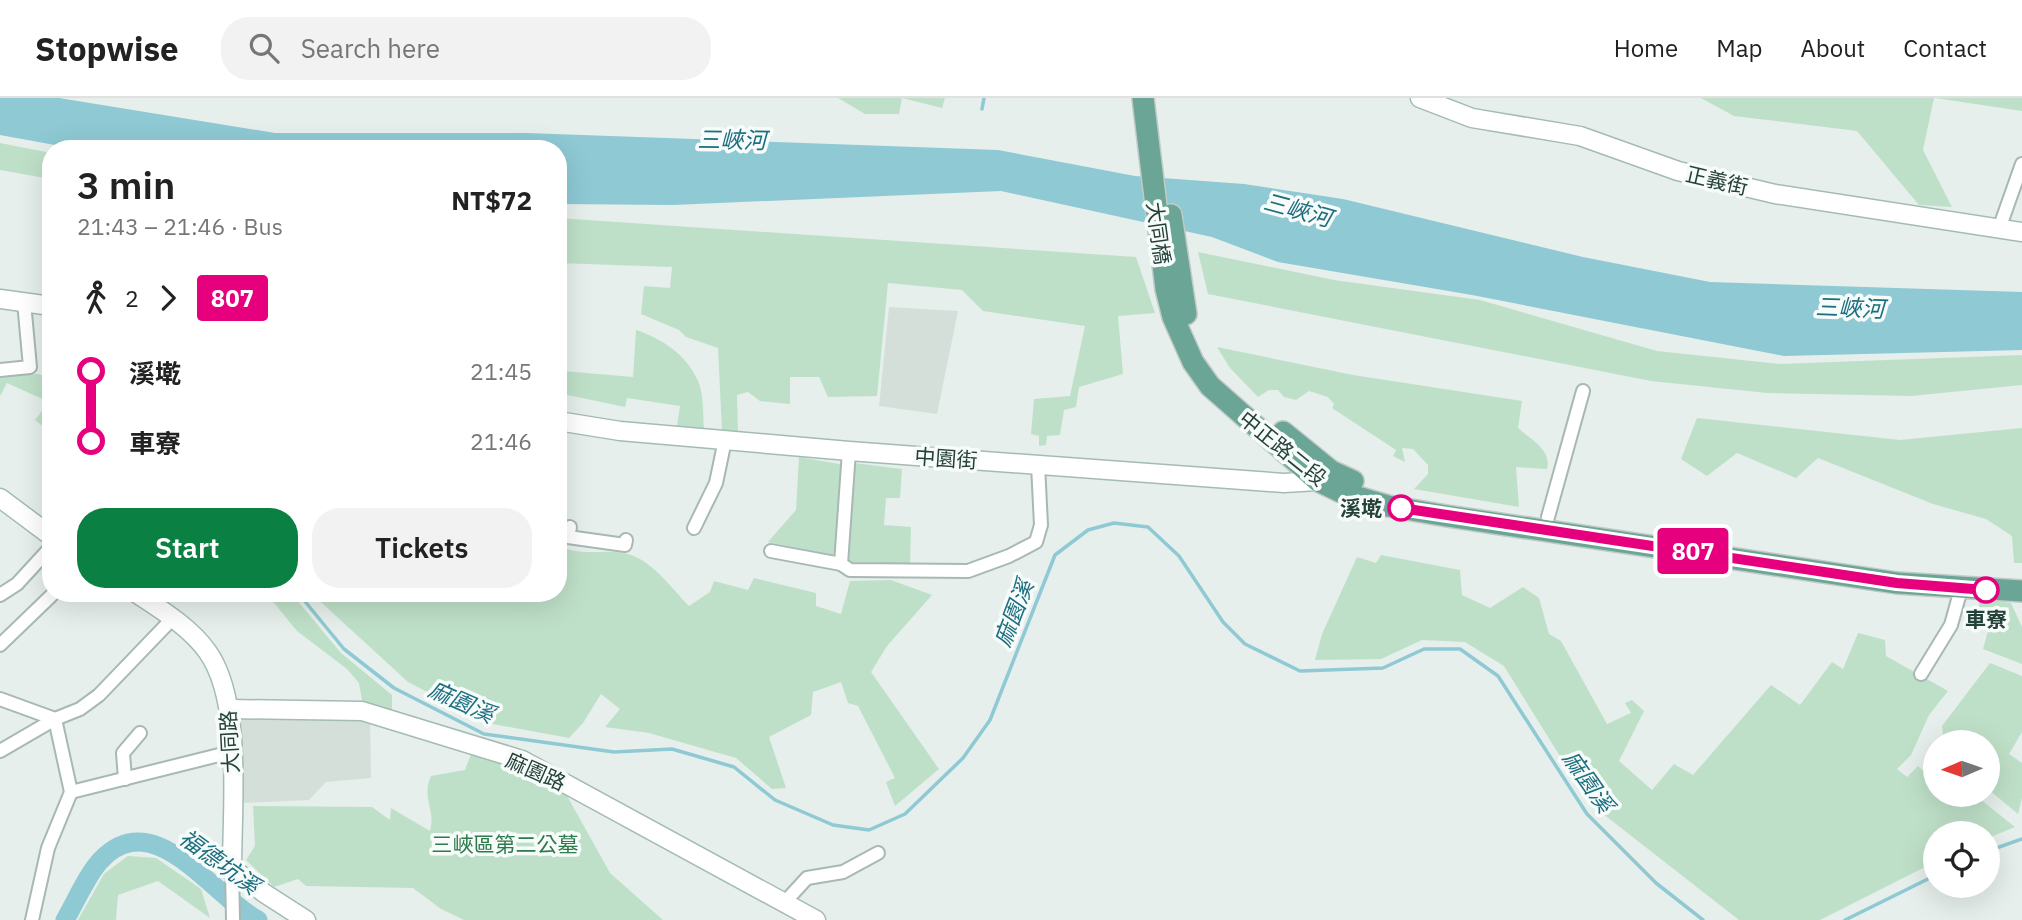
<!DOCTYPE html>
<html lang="en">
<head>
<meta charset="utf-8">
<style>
  :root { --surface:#fff; --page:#f2f2f2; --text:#222; --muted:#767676; --line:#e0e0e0; --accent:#0b8043 }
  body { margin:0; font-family:"IBM Plex Sans","Noto Sans TC",sans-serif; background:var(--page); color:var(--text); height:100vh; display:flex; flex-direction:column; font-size:26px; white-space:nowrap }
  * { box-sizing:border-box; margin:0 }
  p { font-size:23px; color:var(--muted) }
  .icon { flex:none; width:38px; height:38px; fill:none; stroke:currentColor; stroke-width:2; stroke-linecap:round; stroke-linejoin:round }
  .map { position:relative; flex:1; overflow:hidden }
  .sheet { position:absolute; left:42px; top:42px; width:525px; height:462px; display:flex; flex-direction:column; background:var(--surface); border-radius:28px; box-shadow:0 7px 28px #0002 }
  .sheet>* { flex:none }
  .badge { padding:0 14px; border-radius:5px; font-size:24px; line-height:46px }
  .needle { width:46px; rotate:268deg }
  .tools { position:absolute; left:1923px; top:632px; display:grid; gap:14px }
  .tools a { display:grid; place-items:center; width:77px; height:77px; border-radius:50%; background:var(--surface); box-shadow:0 7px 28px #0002; font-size:35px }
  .map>.badge { position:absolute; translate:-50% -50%; box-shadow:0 0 0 4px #fff }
  .legs { display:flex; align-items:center; gap:10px; height:77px; padding:0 35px; font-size:23px }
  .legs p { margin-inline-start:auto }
  .head { display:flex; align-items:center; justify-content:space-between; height:119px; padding:0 35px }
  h1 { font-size:38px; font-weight:600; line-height:52px }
  .button { display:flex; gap:14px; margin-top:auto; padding:14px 35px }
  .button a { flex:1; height:80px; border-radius:28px; background:var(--accent); color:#fff; font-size:28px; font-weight:600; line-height:80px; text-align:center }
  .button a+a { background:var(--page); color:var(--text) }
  ul { padding:0 35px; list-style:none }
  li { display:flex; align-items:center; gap:24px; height:70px; font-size:26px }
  li i { display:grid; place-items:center; width:10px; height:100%; margin:0 9px; background:currentColor }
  li i::after { content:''; width:18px; height:18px; margin:-9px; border:5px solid; border-radius:50%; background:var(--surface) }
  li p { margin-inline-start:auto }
  li:first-child i { background:linear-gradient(#0000 50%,currentColor 0) }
  li:last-child i { background:linear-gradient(currentColor 50%,#0000 0) }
  header { display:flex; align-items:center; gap:42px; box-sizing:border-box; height:98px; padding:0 35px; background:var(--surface); border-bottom:2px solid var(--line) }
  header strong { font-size:33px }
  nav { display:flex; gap:38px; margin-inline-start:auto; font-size:24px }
  .search { width:490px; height:63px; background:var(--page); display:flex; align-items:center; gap:18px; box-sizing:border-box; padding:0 24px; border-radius:28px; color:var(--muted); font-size:26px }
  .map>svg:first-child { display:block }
  .built { fill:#d4dfda }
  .green { fill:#bfe0c8 }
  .water { fill:#8ec9d4 }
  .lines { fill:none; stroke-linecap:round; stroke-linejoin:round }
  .stream { stroke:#8ec9d4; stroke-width:3.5 }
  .river { stroke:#8ec9d4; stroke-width:19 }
  .street-casing { stroke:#a8b8b2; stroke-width:16 }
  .secondary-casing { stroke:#a4bbb3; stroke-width:21 }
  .primary-casing { stroke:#c2cac8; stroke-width:24 }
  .street { stroke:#fff; stroke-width:12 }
  .secondary { stroke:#fff; stroke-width:18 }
  .primary { stroke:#6aa596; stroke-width:21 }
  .line-1-casing { stroke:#fff; stroke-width:16 }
  .line-1 { stroke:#e6007e; stroke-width:10 }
  .stop-1-dot { fill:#fff; stroke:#e6007e; stroke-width:3.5 }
  .labels { text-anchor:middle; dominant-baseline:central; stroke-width:7; stroke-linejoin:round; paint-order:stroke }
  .street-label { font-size:21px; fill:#24423a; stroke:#f7fbf9 }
  .stop-label { font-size:21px; font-weight:bold; fill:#24423a; stroke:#f7fbf9; text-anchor:end }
  .park-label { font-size:21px; fill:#2d7a4b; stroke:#f7fbf9 }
  .water-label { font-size:23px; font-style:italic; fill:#1c6f80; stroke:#f7fbf9 }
</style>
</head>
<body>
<header>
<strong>Stopwise</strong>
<div class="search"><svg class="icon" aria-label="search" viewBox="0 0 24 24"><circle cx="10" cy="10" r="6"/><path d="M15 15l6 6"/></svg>Search here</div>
<nav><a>Home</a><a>Map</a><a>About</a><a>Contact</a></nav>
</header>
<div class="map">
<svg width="2022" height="822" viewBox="0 0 2022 822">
  <rect width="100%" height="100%" fill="#e6efeb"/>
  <g class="built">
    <polygon points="889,209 958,213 937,316 879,308"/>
    <polygon points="238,614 370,619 371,680 326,684 309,702 242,705"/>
  </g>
  <g class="green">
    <polygon points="838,0 945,0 942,10 902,0 899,16 865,16"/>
    <polygon points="1701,0 1934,0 1923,52 1952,109 1919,107 1857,33 1734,18"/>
    <polygon points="1935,0 2022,0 2022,13"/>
    <polygon points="0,45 51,55 51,81 0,72"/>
    <polygon points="558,120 1136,159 1155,215 1118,218 1123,276 1079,289 1076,309 1064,312 1060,337 1047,338 1046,347 1039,348 1039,338 1031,336 1034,301 1070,298 1085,228 983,213 962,192 888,185 877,298 828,299 819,279 790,279 790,306 760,303 748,294 737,297 738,334 722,333 718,250 686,239 679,232 641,216 644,188 670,190 672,169 558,165"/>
    <polygon points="1198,154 1334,182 1480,202 1657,253 1780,266 2022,257 2022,287 1911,298 1767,295 1651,283 1208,196"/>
    <path d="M 636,232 C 661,240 687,257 698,283 C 704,296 703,318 704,332 L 677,328 L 680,308 L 627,300 L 625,309 L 558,295 L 558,269 L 563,273 L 633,279 Z"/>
    <path d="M 1217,249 L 1353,277 L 1522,303 L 1518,330 C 1531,342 1552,352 1547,371 L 1516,369 L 1519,409 L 1414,391 L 1428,376 L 1428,367 L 1413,351 L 1402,350 L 1405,364 L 1393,358 L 1396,352 L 1332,310 L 1334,306 L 1328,299 L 1309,293 L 1296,302 L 1284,299 L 1278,292 L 1269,292 L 1258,299 L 1230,270 Z"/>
    <polygon points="38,276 51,280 51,335 35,322 49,304 7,285 0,298 0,279"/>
    <polygon points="1697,320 1900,342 2022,330 2022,465 2014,465 2012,438 1986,421 1933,406 1818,360 1796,380 1737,355 1707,378 1681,361"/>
    <polygon points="799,359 845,367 835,458 768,444 796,412"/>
    <polygon points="854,365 902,371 900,400 886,400 884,427 911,429 910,467 849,464"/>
    <path d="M 558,447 C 578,459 602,451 624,455 C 651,460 671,490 689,508 L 710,494 L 714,483 L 748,492 L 754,480 L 816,495 L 816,508 L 841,516 L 850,483 L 891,482 L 932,497 L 887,548 L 871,574 L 939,671 L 895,708 L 886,684 L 895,680 L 858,608 L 848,605 L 841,584 L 813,594 L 811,617 L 769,639 L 786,690 L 772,691 L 736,660 L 649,635 L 605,629 L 620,611 L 601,596 L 583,625 L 569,640 L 487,625 L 408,584 L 311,495 L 558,495 Z"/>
    <polygon points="1381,457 1460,472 1462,497 1490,510 1523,489 1539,500 1549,536 1561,543 1607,626 1631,615 1625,605 1632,602 1644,613 1619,663 1652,692 1674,666 1693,677 1771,587 1800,607 1832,564 1843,571 1858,535 1885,542 1886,558 1948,593 1929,617 1911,657 1897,671 1907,679 1918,668 1935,683 1936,696 1975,697 2015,729 1988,740 1988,735 1936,735 1935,764 1820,822 1739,822 1589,705 1504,568 1465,544 1422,542 1381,561 1315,562 1322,536 1357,459 1376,465"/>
    <polygon points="266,495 291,495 341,555 392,597 392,616 363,608 359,585 347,571 297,533"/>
    <polygon points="1979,501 2011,505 2022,529 2022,566 1983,551 1988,533 1979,527"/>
    <polygon points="1990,565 2022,578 2022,634 2009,656 2022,665 2022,700 2018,716 1988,691 1988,644 1944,644 1942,628"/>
    <path d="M 471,656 L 509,662 L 561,687 L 610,775 L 663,822 L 464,822 L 441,811 L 413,790 L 306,788 L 298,781 L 274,789 L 246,762 L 255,748 L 253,708 L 372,709 L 390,722 L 391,710 L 430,733 C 436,712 421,700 431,678 L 465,672 Z"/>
    <polygon points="128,758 156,760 201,791 210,820 158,783 118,797 116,822 78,822 104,776"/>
  </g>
  <polygon class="water" points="0,0 59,0 275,35 526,35 998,52 1135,78 1244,86 1343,101 1583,159 1710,184 2022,194 2022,252 1784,258 1472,197 1278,164 1212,139 1001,93 673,107 558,106 558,51 77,51 0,37"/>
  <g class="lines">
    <g class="stream">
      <polyline points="982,11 984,0"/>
      <polyline points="298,495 344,551 394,590 484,636 614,654 672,651 734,669 775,702 833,727 869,732 905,716 963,660 990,622 1055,457 1088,432 1114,425 1148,429 1179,458 1223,524 1245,546 1300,573 1383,570 1424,551 1460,551 1498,578 1587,716 1656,785 1703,822"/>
      <polyline points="1988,753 2022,741"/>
      <polyline points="1845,822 1936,777"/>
    </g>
    <path class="river" d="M 65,822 C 75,805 88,775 101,762 C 155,705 214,800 258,822"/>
    <defs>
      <g id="street">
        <polyline points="1999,131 2022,66"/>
        <polyline points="0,272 30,269 24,204"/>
        <polyline points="849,353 841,466 850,472 968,473 1009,458 1036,444 1041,427 1038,367"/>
        <polyline points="1548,419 1583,293"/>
        <polyline points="570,429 568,439 625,447 626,442"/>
        <polyline points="694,430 716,385 725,342"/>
        <polyline points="771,453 841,466"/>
        <polyline points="0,497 17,486 51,449"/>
        <polyline points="0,547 54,495"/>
        <polyline points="1921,576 1951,527 1961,491"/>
        <polyline points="0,601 55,621"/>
        <polyline points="0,653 55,621 80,611 99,597 173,520"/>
        <polyline points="125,681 123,655 140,635"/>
        <polyline points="71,694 231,654"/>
        <polyline points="232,770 233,822"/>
        <polyline points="785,804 807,780 843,774 878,755"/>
        <polyline points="32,822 48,750 71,694 55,621"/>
      </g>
      <g id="secondary">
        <polyline points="1420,0 1472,20 1580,38 1678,73 1775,96 2022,134"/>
        <polyline points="0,201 51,208"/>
        <polyline points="558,323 620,333 849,353 1284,385 1318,383 1325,378"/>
        <polyline points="0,400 51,438"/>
        <path d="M 136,495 C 160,511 190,529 207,553 C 243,602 232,709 232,770 L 264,795 L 306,822"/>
        <polyline points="230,611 362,613 522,662 816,822"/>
      </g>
      <g id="primary">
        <polyline points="1143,0 1166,191 1173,219 1193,264 1210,288 1318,383 1341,394 1388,408 1447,418 1897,485 2022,493"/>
        <polyline points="1171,117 1186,216"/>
        <polyline points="1283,334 1331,373 1353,383"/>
      </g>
    </defs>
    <use href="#street" class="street-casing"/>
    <use href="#secondary" class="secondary-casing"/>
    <use href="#primary" class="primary-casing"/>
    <use href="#street" class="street"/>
    <use href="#secondary" class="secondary"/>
    <use href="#primary" class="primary"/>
  </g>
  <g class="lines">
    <defs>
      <polyline id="line-1" points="1401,410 1897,485 1986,492"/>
    </defs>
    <use href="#line-1" class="line-1-casing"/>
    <use href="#line-1" class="line-1"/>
  </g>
  <g class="stop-1-dot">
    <circle cx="1401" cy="410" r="12"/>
    <circle cx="1986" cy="492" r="12"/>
  </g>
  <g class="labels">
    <g class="street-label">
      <text transform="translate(1717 82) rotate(13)">正義街</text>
      <text transform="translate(1159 135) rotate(82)">大同橋</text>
      <text transform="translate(1283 350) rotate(39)">中正路二段</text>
      <text transform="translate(946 360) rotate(4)">中園街</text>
      <text transform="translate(229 644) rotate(-93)">大同路</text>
      <text transform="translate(536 673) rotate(24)">麻園路</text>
    </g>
    <g class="stop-label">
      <text x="1382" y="410">溪墘</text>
      <text x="1986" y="521" text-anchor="middle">車寮</text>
    </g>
    <g class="park-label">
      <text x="505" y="746">三峽區第二公墓</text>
    </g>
    <g class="water-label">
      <text transform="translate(732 41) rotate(1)">三峽河</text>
      <text transform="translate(1298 111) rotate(15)">三峽河</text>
      <text transform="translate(1850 209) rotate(2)">三峽河</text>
      <text transform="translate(1013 515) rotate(-69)">麻園溪</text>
      <text transform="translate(462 603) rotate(24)">麻園溪</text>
      <text transform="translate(1589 683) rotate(55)">麻園溪</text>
      <text transform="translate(220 763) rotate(36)">福德坑溪</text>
    </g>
  </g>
</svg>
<div class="tools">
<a><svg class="needle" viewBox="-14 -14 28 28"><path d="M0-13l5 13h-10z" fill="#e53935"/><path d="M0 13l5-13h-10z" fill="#767676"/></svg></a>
<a><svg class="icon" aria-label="locate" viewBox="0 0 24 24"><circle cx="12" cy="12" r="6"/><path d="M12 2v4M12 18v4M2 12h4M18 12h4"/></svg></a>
</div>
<b class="badge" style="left:1693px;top:453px;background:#e6007e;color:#fff">807</b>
<section class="sheet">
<div class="head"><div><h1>3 min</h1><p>21:43 – 21:46 · Bus</p></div><b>NT$72</b></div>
<div class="legs"><svg class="icon" aria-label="walk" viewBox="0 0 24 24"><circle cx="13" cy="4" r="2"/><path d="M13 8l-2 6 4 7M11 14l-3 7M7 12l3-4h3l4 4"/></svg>2<svg class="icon" aria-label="forward" viewBox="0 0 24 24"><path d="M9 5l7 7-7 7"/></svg><b class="badge" style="background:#e6007e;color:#fff">807</b></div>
<ul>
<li><i style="color:#e6007e"></i><b>溪墘</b><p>21:45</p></li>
<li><i style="color:#e6007e"></i><b>車寮</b><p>21:46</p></li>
</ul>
<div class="button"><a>Start</a><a>Tickets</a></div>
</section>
</div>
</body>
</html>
